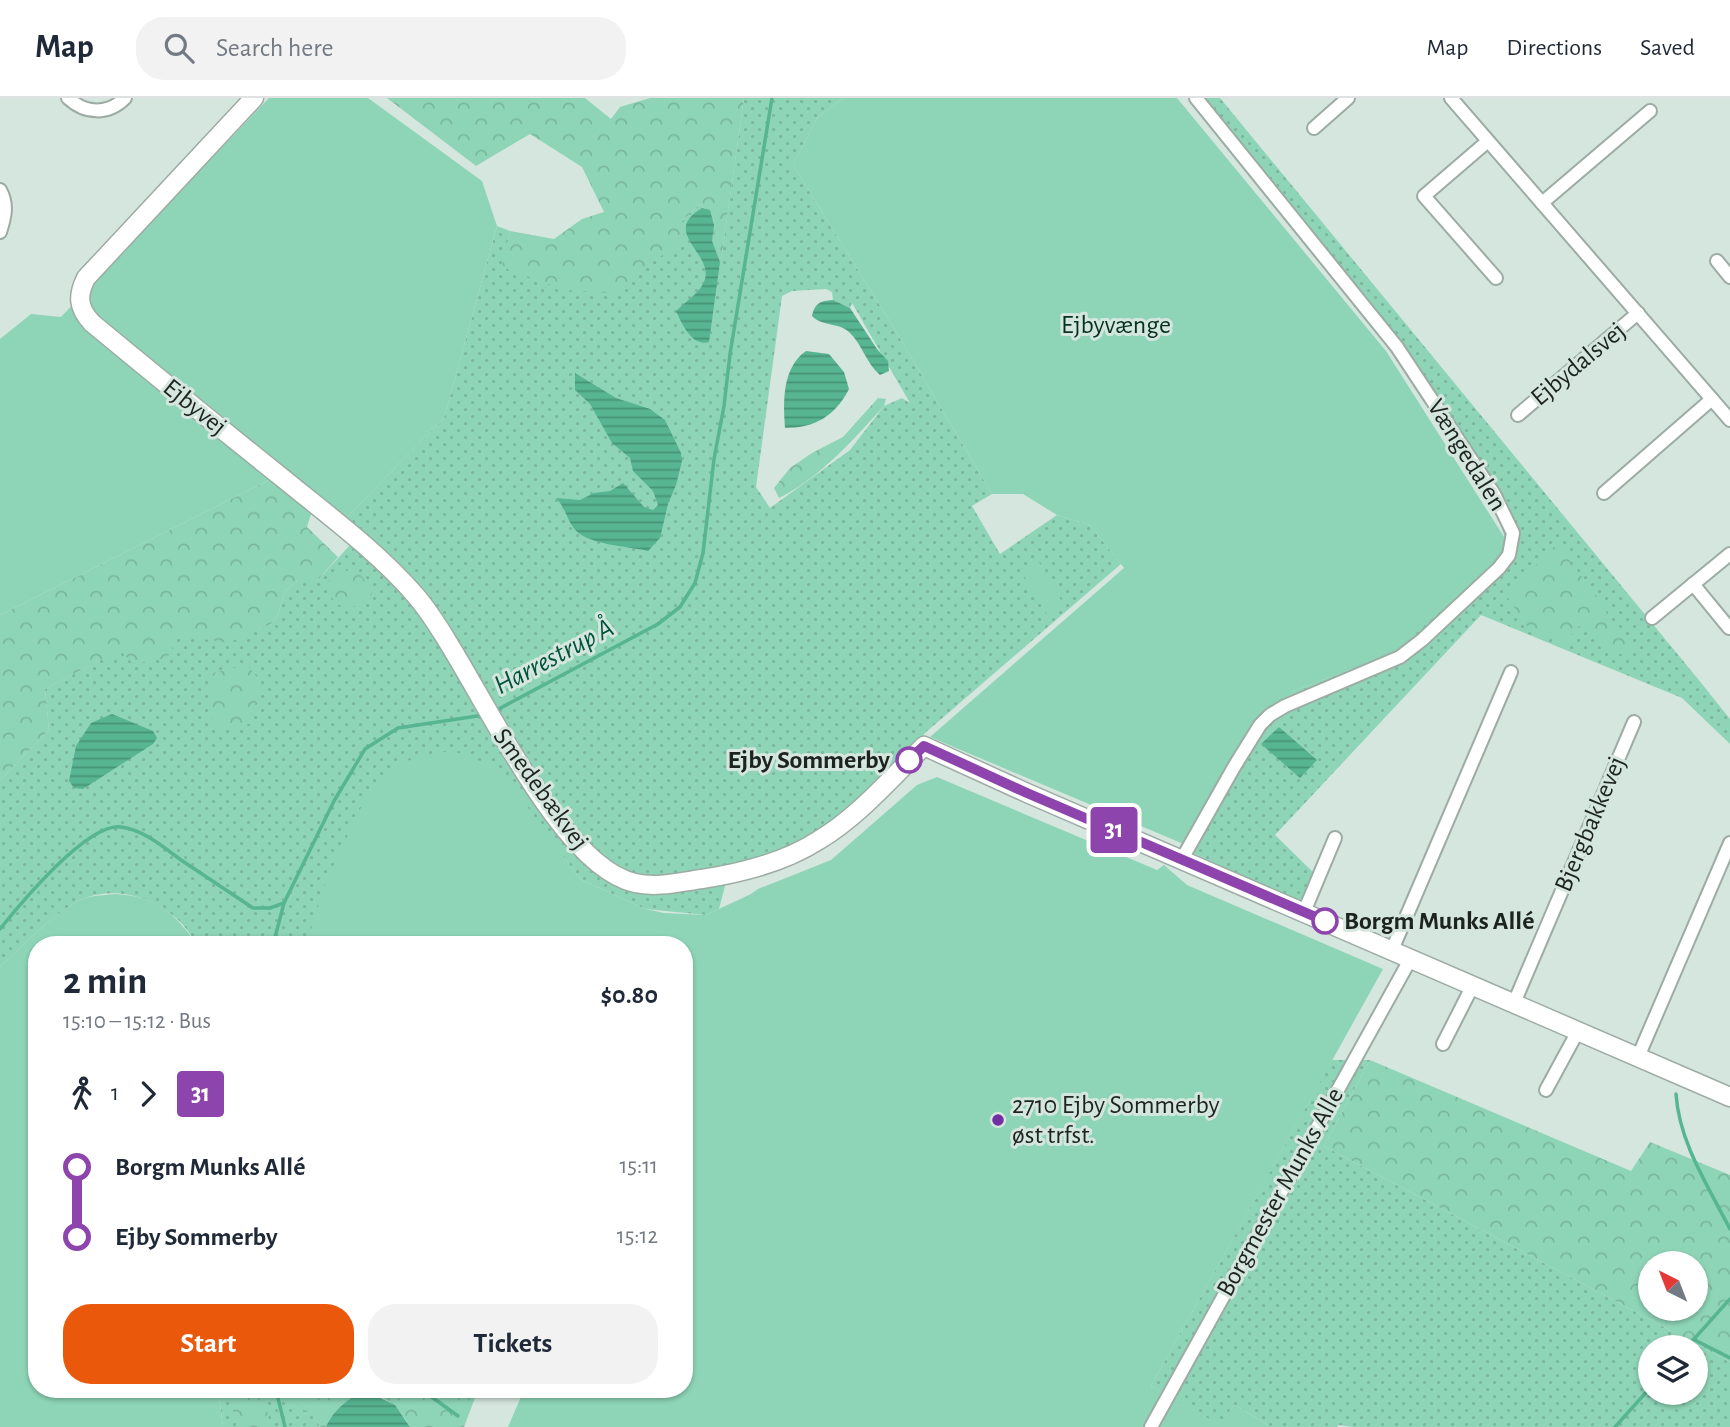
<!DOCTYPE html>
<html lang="en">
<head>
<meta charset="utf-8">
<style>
  :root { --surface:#fff; --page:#f2f2f3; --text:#1f2937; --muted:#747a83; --line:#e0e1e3; --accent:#ea580c }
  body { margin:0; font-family:"Alegreya Sans",sans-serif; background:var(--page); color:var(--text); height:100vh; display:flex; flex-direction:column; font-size:26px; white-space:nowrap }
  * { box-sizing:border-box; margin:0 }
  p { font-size:23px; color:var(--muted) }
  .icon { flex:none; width:38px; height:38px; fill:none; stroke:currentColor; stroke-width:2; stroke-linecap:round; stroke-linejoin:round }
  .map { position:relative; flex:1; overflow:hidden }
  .sheet { position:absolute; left:28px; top:838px; width:665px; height:462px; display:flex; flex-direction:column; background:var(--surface); border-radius:28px; box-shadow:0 2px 5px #0004 }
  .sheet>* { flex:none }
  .badge { padding:0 14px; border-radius:5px; font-size:24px; line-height:46px }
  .needle { width:46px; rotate:318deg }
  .controls { position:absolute; left:1638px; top:1153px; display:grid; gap:14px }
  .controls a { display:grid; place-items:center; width:70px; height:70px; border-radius:50%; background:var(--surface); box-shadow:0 2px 5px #0004; font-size:35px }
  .map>.badge { position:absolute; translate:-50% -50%; box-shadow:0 0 0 4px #fff }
  .legs { display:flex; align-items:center; gap:10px; height:77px; padding:0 35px; font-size:23px }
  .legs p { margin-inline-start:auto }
  .summary { display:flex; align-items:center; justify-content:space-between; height:119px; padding:0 35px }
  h1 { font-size:38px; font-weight:700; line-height:52px }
  .cta { display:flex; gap:14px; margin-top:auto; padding:14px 35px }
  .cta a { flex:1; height:80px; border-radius:28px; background:var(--accent); color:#fff; font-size:28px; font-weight:700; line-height:80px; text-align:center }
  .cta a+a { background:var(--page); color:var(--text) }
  ul { padding:0 35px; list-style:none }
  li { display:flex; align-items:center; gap:24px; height:70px; font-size:26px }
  li i { display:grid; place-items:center; width:10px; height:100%; margin:0 9px; background:currentColor }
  li i::after { content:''; width:18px; height:18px; margin:-9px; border:5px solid; border-radius:50%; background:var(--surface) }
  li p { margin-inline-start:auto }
  li:first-child i { background:linear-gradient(#0000 50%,currentColor 0) }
  li:last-child i { background:linear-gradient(currentColor 50%,#0000 0) }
  header { display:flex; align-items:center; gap:42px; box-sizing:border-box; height:98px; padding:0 35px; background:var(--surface); border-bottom:2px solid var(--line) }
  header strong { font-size:33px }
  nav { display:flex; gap:38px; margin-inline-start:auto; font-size:24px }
  .search { width:490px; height:63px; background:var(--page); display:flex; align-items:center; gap:18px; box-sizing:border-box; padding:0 24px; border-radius:28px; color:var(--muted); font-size:26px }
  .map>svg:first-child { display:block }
  .grass { fill:url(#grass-dots); fill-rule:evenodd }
  .forest { fill:url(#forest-crowns); fill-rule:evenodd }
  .wetland { fill:url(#wetland-marsh) }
  .garden { fill:#8ed5b7 }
  .water { fill:url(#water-rules) }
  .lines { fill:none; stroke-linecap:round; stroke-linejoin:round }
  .stream { stroke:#57b591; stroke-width:3.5 }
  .street-casing { stroke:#9caca4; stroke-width:16 }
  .secondary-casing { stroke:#9caca4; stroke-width:21 }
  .street { stroke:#fff; stroke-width:12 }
  .secondary { stroke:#fff; stroke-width:18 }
  .line-1-casing { stroke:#fff; stroke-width:16 }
  .line-1 { stroke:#8e44ad; stroke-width:10 }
  .stop-1-dot { fill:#fff; stroke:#8e44ad; stroke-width:3.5 }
  .poi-dot { fill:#712fa3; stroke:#d5e6de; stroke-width:2.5 }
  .labels { text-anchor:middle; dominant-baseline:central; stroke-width:6; stroke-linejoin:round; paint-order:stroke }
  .park-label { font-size:26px; fill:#063223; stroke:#d5e6de }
  .street-label { font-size:26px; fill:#1d2320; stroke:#d5e6de }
  .stop-label { font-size:26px; font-weight:bold; fill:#1d2320; stroke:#d5e6de; text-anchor:end }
  .poi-label { font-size:26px; fill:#1d2320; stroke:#d5e6de; text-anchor:start }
  .water-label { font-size:28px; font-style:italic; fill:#03543c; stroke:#d5e6de }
</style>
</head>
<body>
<header>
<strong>Map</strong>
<div class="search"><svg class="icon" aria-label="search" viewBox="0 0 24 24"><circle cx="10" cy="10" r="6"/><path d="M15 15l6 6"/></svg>Search here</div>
<nav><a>Map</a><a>Directions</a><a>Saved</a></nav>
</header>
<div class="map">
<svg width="1730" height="1329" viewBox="0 0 1730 1329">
  <defs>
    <pattern id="grass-dots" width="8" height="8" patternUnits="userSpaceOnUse" patternTransform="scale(1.75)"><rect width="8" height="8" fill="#8ed5b7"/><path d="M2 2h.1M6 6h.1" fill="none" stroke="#7ab79d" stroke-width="1.8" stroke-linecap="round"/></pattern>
    <pattern id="forest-crowns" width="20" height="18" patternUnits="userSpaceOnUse" patternTransform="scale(1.75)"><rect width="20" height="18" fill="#8ed5b7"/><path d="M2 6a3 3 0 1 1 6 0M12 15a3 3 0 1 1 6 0" fill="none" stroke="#7ab79d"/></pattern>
    <pattern id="wetland-marsh" width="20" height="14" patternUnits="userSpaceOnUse" patternTransform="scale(1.75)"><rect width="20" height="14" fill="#8ed5b7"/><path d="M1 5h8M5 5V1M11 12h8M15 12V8" fill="none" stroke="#7ab79d"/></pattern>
    <pattern id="water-rules" width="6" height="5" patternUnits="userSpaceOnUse" patternTransform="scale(1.75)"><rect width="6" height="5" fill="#57b591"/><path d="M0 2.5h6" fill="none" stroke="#479376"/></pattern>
  </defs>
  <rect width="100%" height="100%" fill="#d5e6de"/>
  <g class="grass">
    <path d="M 744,0 L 843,0 L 817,20 L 793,67 L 894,230 L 992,396 L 972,408 L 1000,456 L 1057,417 L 1090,427 L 1121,466 L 925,635 L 913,650 L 848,711 L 813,737 L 784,752 L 729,769 L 659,780 L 639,780 L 618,773 L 569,726 L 508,638 L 431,505 L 345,421 L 444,320 L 497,128 L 510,133 L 503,169 L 682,123 L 700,106 L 714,119 L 710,151 L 721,162 ZM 826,191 L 832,194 L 833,202 L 850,210 L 852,205 L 910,305 L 902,300 L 884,308 L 850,352 L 770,410 L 756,389 L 782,198 L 792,193 Z"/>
    <polygon points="1201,0 1220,0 1698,581 1730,621 1730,646 1682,600 1481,517 1275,737 1315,776 1302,805 1193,755 1193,750 1260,623 1294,593 1394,555 1505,440 1484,375 1441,307"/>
    <path d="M 350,447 L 411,503 L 437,539 L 556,729 L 586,767 L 611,784 L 630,791 L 726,784 L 719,811 L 706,817 L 645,811 L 580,781 L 546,735 L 313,847 L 198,847 C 192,839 185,828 178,822 C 154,800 120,789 88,799 C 61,807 21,850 0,869 L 0,682 L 49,632 L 45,591 L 121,551 L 179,536 L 228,544 L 271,526 L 278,517 L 285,493 L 297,483 L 317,483 Z"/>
    <path d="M 1332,962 L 1370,962 L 1324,1048 L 1730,1264 L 1730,1329 L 1353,1329 L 1339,1327 L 1337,1329 L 1271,1329 L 1235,1307 L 1218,1327 L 1151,1288 ZM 1650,1250 L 1696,1250 L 1696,1295 L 1650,1295 Z"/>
    <polygon points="218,1292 320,1292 313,1315 320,1329 223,1329"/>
  </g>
  <g class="forest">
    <polygon points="387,0 585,0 611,21 620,9 650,0 744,0 721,163 710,151 714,119 700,106 682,123 684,141 612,195 565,192 502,169 510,133 554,141 582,121 604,114 582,69 530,36 476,68"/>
    <path d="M 878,300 L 886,301 L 884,308 C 853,342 821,379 779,400 L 774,390 L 790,370 L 812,355 L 843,339 Z"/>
    <polygon points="275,379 311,416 307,429 338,459 317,483 297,483 285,493 278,517 271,526 228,545 179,537 167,560 133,566 120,552 45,591 49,632 0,682 0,517"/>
    <polygon points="1557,446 1602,505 1609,521 1624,538 1630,551 1624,557 1602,551 1581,527 1574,533 1567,547 1530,532 1506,497"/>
    <polygon points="344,472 360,476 373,493 369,502 348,511 335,505 325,487 337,473"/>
    <polygon points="247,567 261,584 250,626 216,630 208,607 208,576"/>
    <path d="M 1370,962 L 1631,1073 L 1650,1044 L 1730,1077 L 1730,1264 L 1324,1048 ZM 1650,1166 L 1696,1166 L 1696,1211 L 1650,1211 Z"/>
    <polygon points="236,1292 262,1292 271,1329 237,1329 230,1295"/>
    <path d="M 320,1292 L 478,1292 L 464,1329 L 410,1329 C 400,1310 386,1299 366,1293 C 350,1298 332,1313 326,1329 L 320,1329 L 312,1315 Z"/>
  </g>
  <polygon class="wetland" points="286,1292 320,1292 312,1315 308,1315 297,1307"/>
  <g class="garden">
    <polygon points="269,0 368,0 482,83 497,128 444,320 345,421 285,374 0,517 0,241 31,216 61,219"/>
    <polygon points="843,0 1177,0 1386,253 1511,450 1394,555 1294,593 1260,623 1193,750 930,639 1124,470 1090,427 1057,417 1023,396 992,396 894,230 793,67 817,20"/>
    <polygon points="1039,464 1064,507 1047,517 1022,474"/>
    <polygon points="438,654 456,654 499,670 580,781 645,811 664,815 706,817 751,796 758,791 831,762 917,687 937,679 1157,772 1164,767 1187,787 1383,871 1151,1288 1218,1326 1235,1307 1271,1329 508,1329 524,1292 684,1292 684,847 306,847 326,783 369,693 387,676 407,663"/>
    <path d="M 116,796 C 159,799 173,815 198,847 L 37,847 L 37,1292 L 218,1292 L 223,1329 L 0,1329 L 0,869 C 21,850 63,805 89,799 C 98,797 108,797 116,796 Z"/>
  </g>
  <g class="water">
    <path d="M 702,110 L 710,112 L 714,127 L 712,143 L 720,164 L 709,244 C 692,249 682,226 676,213 C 684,205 698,196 703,186 C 719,157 658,136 702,110 Z"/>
    <path d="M 833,202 L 850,210 L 877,251 L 888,263 L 889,273 L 880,277 C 866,265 862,246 849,234 C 838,224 823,229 812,218 C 815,205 820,203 833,202 Z"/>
    <path d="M 806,253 L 829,256 L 844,274 L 849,291 C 835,318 815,330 785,330 C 783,303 782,270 806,253 Z"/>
    <path d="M 575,275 L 616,300 L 650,311 L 665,322 L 681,355 L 682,363 L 676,387 L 668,406 L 660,440 L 648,453 C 628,448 584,447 573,429 C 566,419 565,409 556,400 L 580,402 L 594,395 L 610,393 L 623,385 L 644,409 L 653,412 L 658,407 L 653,393 L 633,373 L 630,360 L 612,345 L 590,306 L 575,292 Z"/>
    <polygon points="112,616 153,633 157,640 153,646 83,691 74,690 69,683 76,648 91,625"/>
    <polygon points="1279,629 1317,662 1300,680 1261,646"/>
    <path d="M 366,1293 L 395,1307 L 410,1329 L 326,1329 C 332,1313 350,1298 366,1293 Z"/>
  </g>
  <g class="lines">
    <g class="stream">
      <polyline points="495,613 658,526 680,509 695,485 703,455 714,361 724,308 730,256 772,0"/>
      <path d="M 0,831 C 20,806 88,724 121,729 C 144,732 163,749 181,762 C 205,778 229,794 253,810 L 270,810 L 284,805 L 334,703 L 365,651 L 398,630 L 484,617"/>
      <polyline points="273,847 284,805"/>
      <path d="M 1676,996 C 1679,1044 1708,1088 1730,1131"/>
      <polyline points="1695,1242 1730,1260"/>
      <polyline points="1686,1250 1730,1201"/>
      <polyline points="276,1292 285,1329"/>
      <polyline points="422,1292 458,1318"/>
      <polyline points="1615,1329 1650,1290"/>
    </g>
    <defs>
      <g id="street">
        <path d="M 68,0 C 85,16 108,17 125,0"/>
        <polyline points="1451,0 1730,322"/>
        <polyline points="1314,30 1348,0"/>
        <polyline points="1488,43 1424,98 1496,180"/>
        <path d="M 0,92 C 8,106 5,119 0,134"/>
        <polyline points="1542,105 1650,13"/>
        <polyline points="1717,163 1730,179"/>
        <polyline points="1518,317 1638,215"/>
        <polyline points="1604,395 1712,301"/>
        <polyline points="1693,486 1729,530"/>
        <polyline points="1652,520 1730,456"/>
        <polyline points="1182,761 1234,669 1260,627 1270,617 1285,608 1400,559 1422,542 1499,470 1509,457 1513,435 1494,396 1397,249 1196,0"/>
        <polyline points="1304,814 1335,740"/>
        <polyline points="1392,852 1511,574"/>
        <polyline points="1514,905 1634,624"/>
        <polyline points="1443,946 1473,887"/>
        <polyline points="1638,959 1730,745"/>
        <polyline points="1546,992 1578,933"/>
        <polyline points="1151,1329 1411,860"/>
      </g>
      <path id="secondary" d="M 254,0 L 86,180 C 77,198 78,210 92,225 C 156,278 220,330 285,382 C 329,418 378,454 416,498 C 471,562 552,767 635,785 C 657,790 680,784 702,781 C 742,775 785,764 819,742 C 859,718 891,680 924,648 L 1027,695 L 1730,999"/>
    </defs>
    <use href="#street" class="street-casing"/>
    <use href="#secondary" class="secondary-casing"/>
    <use href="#street" class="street"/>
    <use href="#secondary" class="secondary"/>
  </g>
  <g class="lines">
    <defs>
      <polyline id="line-1" points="909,662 924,648 1027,695 1325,823"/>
    </defs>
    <use href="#line-1" class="line-1-casing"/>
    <use href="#line-1" class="line-1"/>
  </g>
  <g class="stop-1-dot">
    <circle cx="909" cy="662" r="12"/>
    <circle cx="1325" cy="823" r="12"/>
  </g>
  <circle class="poi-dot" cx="998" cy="1022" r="7"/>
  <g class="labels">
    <g class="park-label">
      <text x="1116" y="227">Ejbyvænge</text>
    </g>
    <g class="street-label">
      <text transform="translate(1578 266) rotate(-40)">Ejbydalsvej</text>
      <text transform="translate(195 309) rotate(39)">Ejbyvej</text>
      <text transform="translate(1467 357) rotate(58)">Vængedalen</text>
      <text transform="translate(541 691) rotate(54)">Smedebækvej</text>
      <text transform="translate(1590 726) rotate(-67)">Bjergbakkevej</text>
      <text transform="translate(1280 1094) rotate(-61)">Borgmester Munks Alle</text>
    </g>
    <g class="stop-label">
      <text x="890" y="662">Ejby Sommerby</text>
      <text x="1344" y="823" text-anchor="start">Borgm Munks Allé</text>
    </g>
    <g class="poi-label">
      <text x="1012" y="1007">2710 Ejby Sommerby<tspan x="1012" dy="30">øst trfst.</tspan></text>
    </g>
    <g class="water-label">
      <text transform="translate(554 559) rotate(-28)">Harrestrup Å</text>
    </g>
  </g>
</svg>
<div class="controls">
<a><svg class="needle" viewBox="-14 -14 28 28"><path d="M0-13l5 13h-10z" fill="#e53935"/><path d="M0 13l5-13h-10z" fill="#747a83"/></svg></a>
<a><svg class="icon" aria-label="layers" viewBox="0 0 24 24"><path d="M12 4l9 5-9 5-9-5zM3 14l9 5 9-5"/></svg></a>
</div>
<b class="badge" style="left:1114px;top:732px;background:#8e44ad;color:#fff">31</b>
<section class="sheet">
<div class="summary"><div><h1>2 min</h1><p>15:10 – 15:12 · Bus</p></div><b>$0.80</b></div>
<div class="legs"><svg class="icon" aria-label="walk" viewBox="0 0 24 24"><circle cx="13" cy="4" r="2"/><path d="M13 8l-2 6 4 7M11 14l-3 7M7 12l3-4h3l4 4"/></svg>1<svg class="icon" aria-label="forward" viewBox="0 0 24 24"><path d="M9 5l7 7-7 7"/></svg><b class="badge" style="background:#8e44ad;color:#fff">31</b></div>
<ul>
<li><i style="color:#8e44ad"></i><b>Borgm Munks Allé</b><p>15:11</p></li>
<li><i style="color:#8e44ad"></i><b>Ejby Sommerby</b><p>15:12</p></li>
</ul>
<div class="cta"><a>Start</a><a>Tickets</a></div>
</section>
</div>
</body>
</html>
